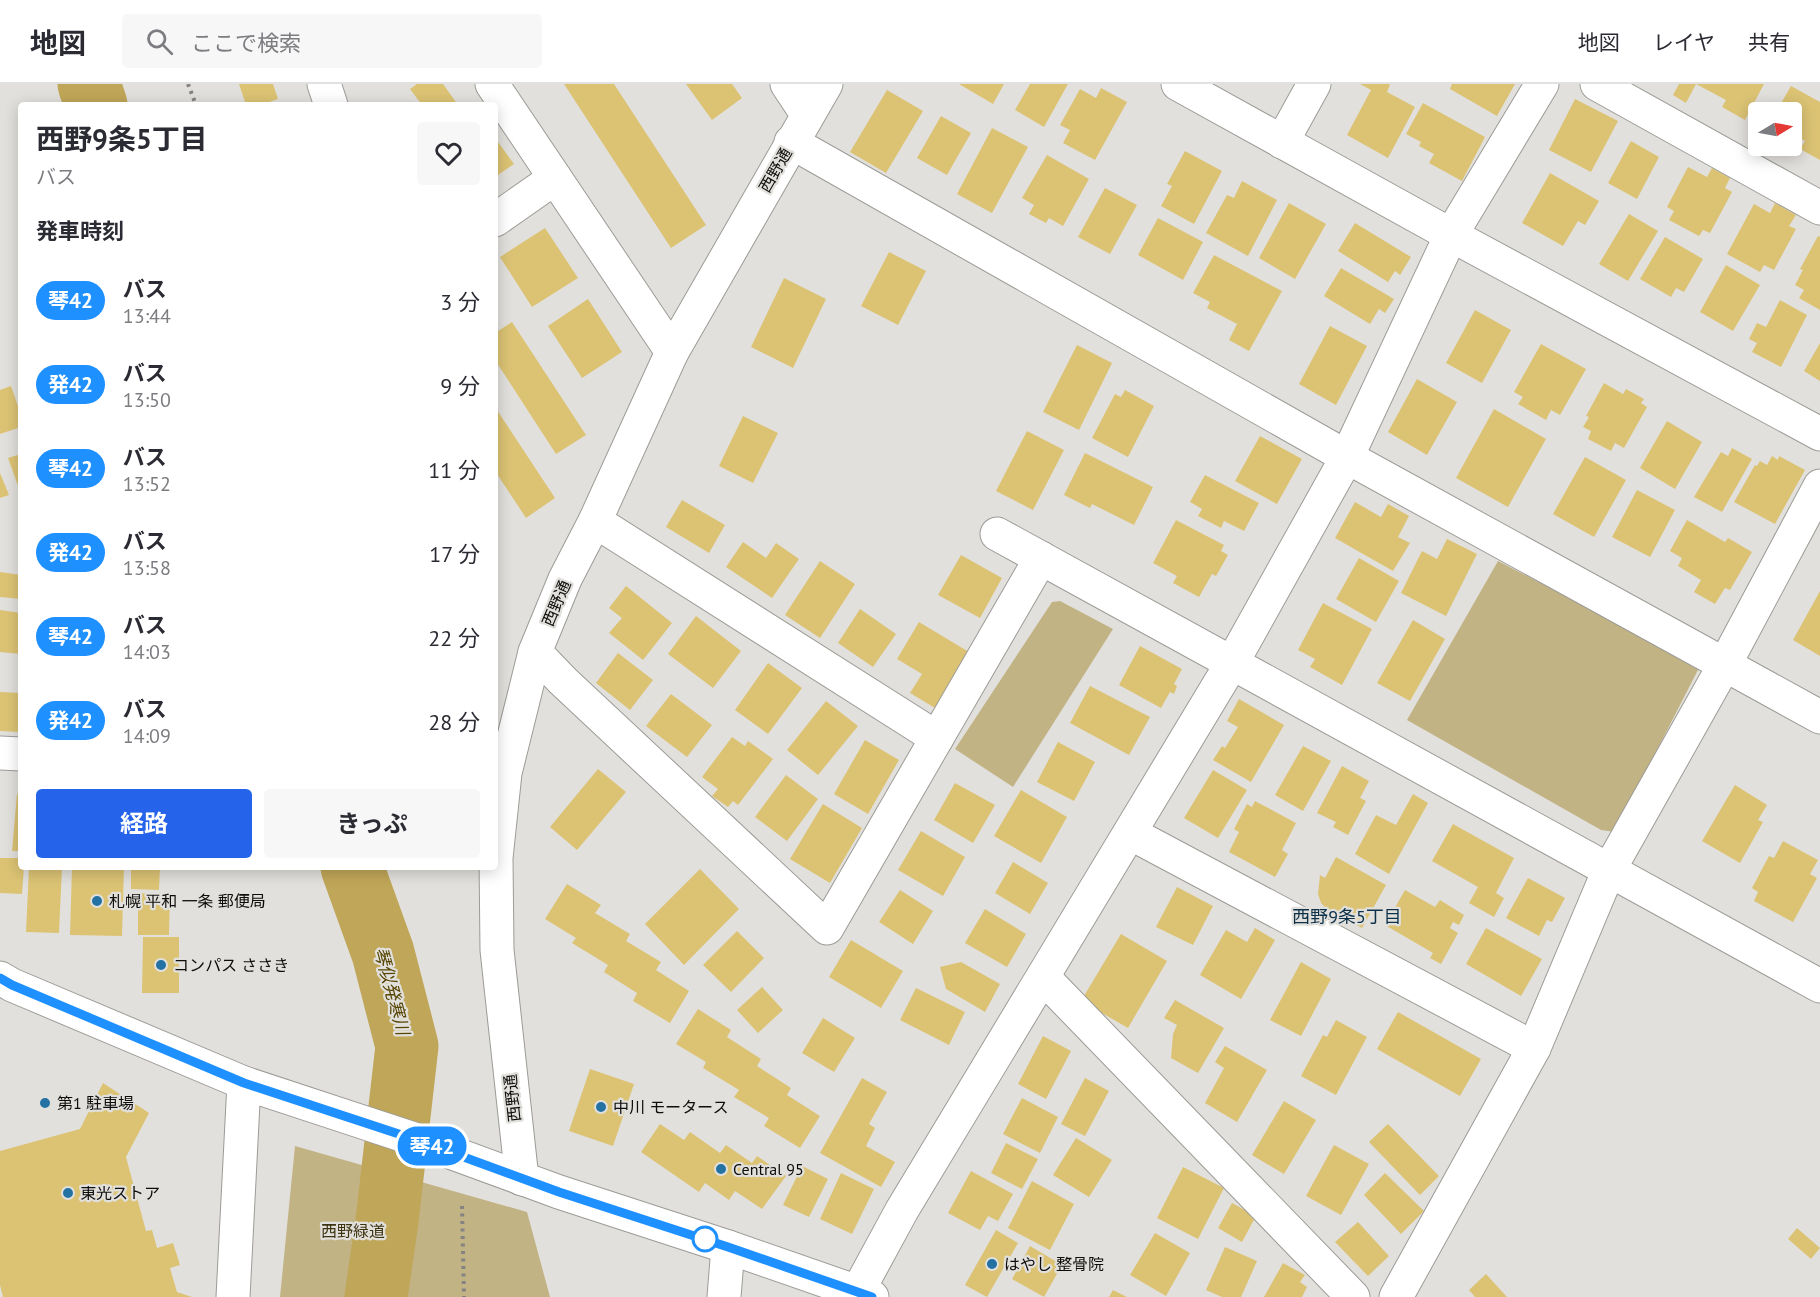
<!DOCTYPE html>
<html lang="ja">
<head>
<meta charset="utf-8">
<style>
  :root { --surface:#fff; --page:#f7f7f7; --text:#2b2b33; --muted:#7c7c81; --line:#e1e1e2; --accent:#2563eb }
  body { margin:0; font-family:"PT Sans","Noto Sans JP",sans-serif; background:var(--page); color:var(--text); height:100vh; display:flex; flex-direction:column; font-size:22px; white-space:nowrap }
  * { box-sizing:border-box; margin:0 }
  p { font-size:20px; color:var(--muted) }
  .icon { flex:none; width:33px; height:33px; fill:none; stroke:currentColor; stroke-width:2; stroke-linecap:round; stroke-linejoin:round }
  .map { position:relative; flex:1; overflow:hidden }
  .drawer { position:absolute; left:18px; top:18px; width:480px; height:768px; display:flex; flex-direction:column; background:var(--surface); border-radius:6px; box-shadow:0 3px 15px #0003 }
  .drawer>* { flex:none }
  .badge { padding:0 12px; border-radius:20px; font-size:21px; line-height:39px }
  .needle { width:39px; rotate:80deg }
  .fabs { position:absolute; left:1748px; top:18px; display:grid; gap:12px }
  .fabs a { display:grid; place-items:center; width:54px; height:54px; border-radius:6px; background:var(--surface); box-shadow:0 3px 15px #0003; font-size:30px }
  .map>.badge { position:absolute; translate:-50% -50%; box-shadow:0 0 0 3px #fff }
  h2 { padding:0 18px; font-size:22px; line-height:54px }
  .round { display:grid; place-items:center; flex:none; width:63px; height:63px; border-radius:6px; background:var(--page) }
  .summary { display:flex; align-items:center; justify-content:space-between; height:102px; padding:0 18px }
  h1 { font-size:28px; font-weight:700; line-height:45px }
  .action { display:flex; gap:12px; margin-top:auto; padding:12px 18px }
  .action a { flex:1; height:69px; border-radius:6px; background:var(--accent); color:#fff; font-size:24px; font-weight:700; line-height:69px; text-align:center }
  .action a+a { background:var(--page); color:var(--text) }
  ul { padding:0; list-style:none }
  li { display:flex; align-items:center; gap:18px; height:84px; padding:0 18px }
  li div { flex:1 }
  li b { display:block; font-size:22px }
  li em { font-style:normal }
  li .badge { min-width:66px; font-weight:700; text-align:center }
  header { display:flex; align-items:center; gap:36px; box-sizing:border-box; height:84px; padding:0 30px; background:var(--surface); border-bottom:2px solid var(--line) }
  header strong { font-size:28px }
  nav { display:flex; gap:33px; margin-inline-start:auto; font-size:21px }
  .search { width:420px; height:54px; background:var(--page); display:flex; align-items:center; gap:15px; box-sizing:border-box; padding:0 21px; border-radius:6px; color:var(--muted); font-size:22px }
  .map>svg:first-child { display:block }
  .green { fill:#c2b385 }
  .lines { fill:none; stroke-linecap:round; stroke-linejoin:round }
  .river { stroke:#c0a658; stroke-width:63 }
  .building { fill:#dcc374 }
  .minor-casing { stroke:#9c9b97; stroke-width:35 }
  .path { stroke:#858381; stroke-width:4; stroke-dasharray:3 4.5; stroke-linecap:butt }
  .minor { stroke:#fff; stroke-width:33 }
  .line-casing { stroke:#fff; stroke-width:14 }
  .line { stroke:#1e90ff; stroke-width:9 }
  .poi-dot { fill:#2472a4; stroke:#e2e0dc; stroke-width:2 }
  .stop-dot { fill:#fff; stroke:#1e90ff; stroke-width:3 }
  .labels { text-anchor:middle; dominant-baseline:central; stroke-width:4.5; stroke-linejoin:round; paint-order:stroke }
  .street-label { font-size:16px; fill:#0e0d0c; stroke:#e2e0dc }
  .poi-label { font-size:16px; fill:#0e0d0c; stroke:#e2e0dc; text-anchor:start }
  .park-label { font-size:16px; fill:#3e3310; stroke:#e2e0dc }
  .neighbourhood-label { font-size:18px; fill:#0c3149; stroke:#e2e0dc }
  .water-label { font-size:18px; font-style:italic; fill:#584605; stroke:#e2e0dc }
</style>
</head>
<body>
<header>
<strong>地図</strong>
<div class="search"><svg class="icon" aria-label="search" viewBox="0 0 24 24"><circle cx="10" cy="10" r="6"/><path d="M15 15l6 6"/></svg>ここで検索</div>
<nav><a>地図</a><a>レイヤ</a><a>共有</a></nav>
</header>
<div class="map">
<svg width="1820" height="1213" viewBox="0 0 1820 1213">
  <rect width="100%" height="100%" fill="#e2e0dc"/>
  <g class="green">
    <polygon points="1498,477 1700,582 1615,748 1601,746 1407,636"/>
    <polygon points="1060,517 1113,545 1013,703 955,665 1052,518"/>
    <polygon points="295,1062 527,1128 550,1213 280,1213"/>
  </g>
  <g class="lines">
    <g class="river">
      <polyline points="89,0 96,21"/>
      <polyline points="352,783 383,869 407,962 387,1137 376,1213"/>
    </g>
  </g>
  <g class="building">
    <polygon points="239,0 273,0 278,15 260,21 246,21"/>
    <polygon points="417,0 443,0 458,21 422,21 410,5"/>
    <polygon points="564,0 614,0 706,141 671,164"/>
    <polygon points="686,0 732,0 742,14 712,36"/>
    <polygon points="959,0 1004,0 993,20"/>
    <polygon points="1030,0 1068,0 1044,43 1015,26"/>
    <polygon points="1360,0 1389,0 1390,1 1387,8 1415,23 1388,74 1347,51 1371,6"/>
    <polygon points="1452,0 1515,0 1497,32 1450,5"/>
    <polygon points="1679,0 1696,0 1686,19 1673,11"/>
    <polygon points="1696,0 1764,0 1745,36 1722,23 1726,16"/>
    <polygon points="1791,2 1820,18 1820,76 1800,65 1805,57 1791,49 1791,28 1776,28"/>
    <polygon points="1101,4 1127,18 1095,76 1063,59 1070,46 1060,41 1080,5 1096,14"/>
    <polygon points="887,6 923,27 886,89 850,68"/>
    <polygon points="1575,15 1618,37 1591,88 1549,66"/>
    <polygon points="1423,19 1485,53 1462,97 1429,79 1434,70 1419,62 1421,58 1406,50"/>
    <polygon points="941,32 971,49 947,91 917,74"/>
    <polygon points="992,44 1028,63 992,129 957,110"/>
    <polygon points="495,54 514,80 495,93"/>
    <polygon points="1631,57 1659,73 1637,115 1608,99"/>
    <polygon points="1185,67 1222,87 1194,140 1161,122 1172,102 1167,100"/>
    <polygon points="1047,71 1089,95 1063,142 1049,134 1046,139 1029,130 1034,121 1022,114"/>
    <polygon points="1688,83 1707,93 1712,84 1730,94 1725,104 1732,108 1710,149 1703,146 1699,152 1669,136 1674,127 1667,123"/>
    <polygon points="1550,89 1599,117 1585,141 1578,137 1563,162 1522,139"/>
    <polygon points="1242,97 1277,116 1248,172 1206,149 1227,111 1234,114"/>
    <polygon points="1105,104 1137,121 1110,170 1078,153"/>
    <polygon points="1289,119 1326,140 1295,195 1259,174"/>
    <polygon points="1775,119 1796,131 1789,142 1796,145 1774,186 1764,181 1760,188 1727,170 1754,120 1770,129"/>
    <polygon points="1629,130 1658,147 1628,197 1599,180"/>
    <polygon points="1158,134 1203,158 1183,196 1138,171"/>
    <polygon points="1355,139 1411,173 1400,191 1395,187 1388,198 1338,167"/>
    <polygon points="545,144 578,194 532,223 500,173"/>
    <polygon points="1818,152 1820,153 1820,226 1799,214 1804,206 1795,201 1803,186 1800,185"/>
    <polygon points="1665,153 1703,175 1684,208 1676,204 1671,213 1640,195"/>
    <polygon points="889,168 926,187 898,241 861,222"/>
    <polygon points="1214,171 1282,207 1249,267 1229,256 1237,240 1207,224 1210,218 1193,209"/>
    <polygon points="1726,181 1760,201 1733,247 1700,228"/>
    <polygon points="1341,184 1394,215 1385,229 1379,225 1370,240 1324,212"/>
    <polygon points="784,194 826,215 793,284 751,263"/>
    <polygon points="588,215 622,268 582,294 548,242"/>
    <polygon points="1780,216 1807,231 1781,283 1752,268 1757,259 1749,255 1757,239 1766,243"/>
    <polygon points="1475,226 1511,246 1482,299 1446,279"/>
    <polygon points="512,238 586,351 556,370 495,276 495,249"/>
    <polygon points="1330,242 1367,262 1336,321 1299,300"/>
    <polygon points="1820,259 1820,297 1804,287"/>
    <polygon points="1541,260 1586,285 1560,331 1551,326 1546,336 1518,320 1523,313 1514,308"/>
    <polygon points="1077,261 1112,279 1079,346 1043,328"/>
    <polygon points="1417,295 1457,318 1427,371 1388,348"/>
    <polygon points="1604,299 1623,310 1626,305 1644,315 1641,319 1647,323 1624,364 1615,359 1611,367 1588,355 1591,347 1583,343 1589,333 1586,332"/>
    <polygon points="11,302 21,331 21,343 0,350 0,306"/>
    <polygon points="1125,306 1154,322 1128,373 1092,354 1115,310 1121,313"/>
    <polygon points="495,323 555,414 526,434 495,387"/>
    <polygon points="1494,325 1546,355 1508,423 1456,394"/>
    <polygon points="743,332 778,349 753,399 719,382"/>
    <polygon points="1667,337 1702,358 1675,405 1640,384"/>
    <polygon points="1027,347 1064,366 1033,426 996,407"/>
    <polygon points="1260,352 1302,375 1277,420 1235,397"/>
    <polygon points="1732,364 1752,375 1722,428 1694,413 1721,368 1728,372"/>
    <polygon points="1085,369 1153,403 1134,441 1092,420 1090,424 1064,411"/>
    <polygon points="21,370 21,410 8,374"/>
    <polygon points="1772,372 1778,376 1779,372 1805,386 1775,440 1734,418 1755,381 1757,382 1760,377 1767,381"/>
    <polygon points="1585,373 1626,396 1594,453 1553,430"/>
    <polygon points="0,389 9,411 0,414"/>
    <polygon points="1205,391 1259,419 1244,447 1224,437 1221,444 1198,432 1202,425 1190,418"/>
    <polygon points="1637,406 1675,426 1650,473 1612,453"/>
    <polygon points="682,416 725,441 709,469 666,443"/>
    <polygon points="1355,418 1381,433 1388,420 1409,432 1398,453 1410,459 1393,487 1335,454"/>
    <polygon points="1176,436 1224,461 1221,467 1228,471 1216,492 1212,490 1199,513 1173,499 1177,492 1153,479"/>
    <polygon points="1687,436 1725,458 1728,454 1752,468 1730,506 1725,504 1715,520 1694,508 1701,496 1678,482 1682,474 1670,467"/>
    <polygon points="1447,455 1477,470 1446,532 1401,509 1422,467 1437,475"/>
    <polygon points="743,458 766,474 776,459 799,475 772,514 726,483"/>
    <polygon points="961,471 1002,494 980,534 938,511"/>
    <polygon points="1359,474 1399,497 1376,538 1336,515"/>
    <polygon points="820,477 855,500 820,554 785,531"/>
    <polygon points="0,488 21,491 21,515 0,513"/>
    <polygon points="626,502 672,539 643,576 609,549 622,534 609,524"/>
    <polygon points="1820,507 1820,572 1793,556"/>
    <polygon points="1323,519 1372,545 1342,601 1310,583 1315,575 1298,566"/>
    <polygon points="860,525 896,550 873,583 838,559"/>
    <polygon points="0,526 21,529 21,570 0,568"/>
    <polygon points="696,532 741,567 713,604 668,570"/>
    <polygon points="1413,536 1445,555 1410,617 1377,599"/>
    <polygon points="919,538 969,568 935,624 910,609 922,590 897,575"/>
    <polygon points="1140,562 1182,585 1174,600 1177,602 1174,610 1170,608 1161,624 1119,601"/>
    <polygon points="618,569 653,596 630,626 596,599"/>
    <polygon points="768,579 802,604 768,650 735,626"/>
    <polygon points="1090,602 1150,633 1129,671 1070,639"/>
    <polygon points="0,608 21,609 21,648 0,647"/>
    <polygon points="671,610 712,641 687,673 646,642"/>
    <polygon points="1239,615 1284,641 1251,698 1213,676 1222,662 1225,664 1238,643 1227,637"/>
    <polygon points="826,617 858,642 818,691 787,666"/>
    <polygon points="732,653 745,662 748,657 773,675 738,721 733,717 728,723 712,712 718,705 702,693"/>
    <polygon points="865,656 899,676 868,730 834,710"/>
    <polygon points="1058,658 1095,678 1074,717 1037,698"/>
    <polygon points="1303,662 1331,677 1303,727 1275,711"/>
    <polygon points="1342,682 1369,697 1360,714 1366,717 1348,751 1333,743 1336,738 1317,729"/>
    <polygon points="598,685 626,708 577,766 550,743"/>
    <polygon points="1213,686 1247,706 1218,754 1184,734"/>
    <polygon points="786,691 818,715 787,757 755,733"/>
    <polygon points="955,699 995,721 973,759 934,736"/>
    <polygon points="1735,701 1767,721 1758,736 1763,738 1740,779 1702,757"/>
    <polygon points="1021,706 1067,733 1041,779 994,752"/>
    <polygon points="17,710 21,711 21,767 12,767"/>
    <polygon points="1413,710 1428,719 1389,790 1355,770 1376,731 1396,741"/>
    <polygon points="1255,717 1296,739 1282,766 1288,770 1275,793 1229,768 1239,748 1234,745 1247,720 1252,723"/>
    <polygon points="823,720 862,744 830,799 790,775"/>
    <polygon points="1453,740 1514,774 1496,809 1504,814 1494,833 1469,819 1478,803 1432,777"/>
    <polygon points="921,747 965,773 943,812 898,786"/>
    <polygon points="1783,757 1818,776 1810,790 1817,794 1793,838 1754,817 1758,808 1752,804 1769,772 1774,774"/>
    <polygon points="1336,773 1386,801 1362,844 1327,825 1321,819 1318,810 1320,791 1325,794"/>
    <polygon points="0,774 21,774 21,783 24,783 22,810 0,809"/>
    <polygon points="1013,778 1048,799 1030,830 995,809"/>
    <polygon points="29,783 62,783 59,849 26,848"/>
    <polygon points="72,783 124,783 122,852 70,851"/>
    <polygon points="131,783 160,783 159,806 131,805"/>
    <polygon points="700,785 739,825 684,881 645,840"/>
    <polygon points="1528,794 1565,814 1552,838 1547,836 1539,852 1506,834"/>
    <polygon points="567,800 601,821 595,829 630,850 626,857 661,878 656,886 689,907 670,939 633,917 637,909 604,888 608,881 572,859 576,854 545,835"/>
    <polygon points="1177,803 1213,822 1193,861 1156,843"/>
    <polygon points="900,806 933,827 913,860 879,838"/>
    <polygon points="1405,806 1435,823 1440,816 1464,831 1459,841 1453,838 1450,844 1458,849 1441,880 1430,874 1433,869 1385,841"/>
    <polygon points="138,809 170,810 169,851 138,851"/>
    <polygon points="985,825 1026,850 1007,883 965,859"/>
    <polygon points="1255,844 1275,856 1241,915 1200,891 1226,846 1247,858"/>
    <polygon points="1486,844 1542,875 1521,912 1466,880"/>
    <polygon points="737,847 764,874 731,908 703,881"/>
    <polygon points="1121,850 1167,877 1128,944 1081,917"/>
    <polygon points="143,853 179,853 179,909 142,909"/>
    <polygon points="851,856 903,887 881,924 829,893"/>
    <polygon points="961,878 1000,900 985,928 946,905 940,883"/>
    <polygon points="1301,878 1331,895 1301,952 1270,936"/>
    <polygon points="762,903 783,926 758,949 737,926"/>
    <polygon points="916,904 965,928 949,961 900,936"/>
    <polygon points="1175,916 1224,944 1198,989 1171,974 1173,950 1177,941 1164,934"/>
    <polygon points="698,925 731,946 727,953 761,975 757,982 791,1004 787,1011 820,1032 800,1064 764,1042 769,1034 734,1013 739,1006 703,984 706,978 676,960"/>
    <polygon points="1398,928 1481,975 1460,1012 1377,965"/>
    <polygon points="823,934 855,954 834,988 802,969"/>
    <polygon points="1336,936 1367,953 1336,1011 1301,992 1323,951 1327,953"/>
    <polygon points="1043,952 1071,967 1046,1015 1018,1000"/>
    <polygon points="1225,962 1267,986 1237,1038 1205,1019 1224,984 1215,978"/>
    <polygon points="590,985 634,1000 613,1062 569,1047"/>
    <polygon points="862,994 887,1008 869,1040 875,1044 866,1062 895,1078 881,1103 820,1069"/>
    <polygon points="1085,994 1109,1007 1085,1052 1061,1040"/>
    <polygon points="103,999 149,1029 126,1073 146,1147 152,1146 157,1164 173,1159 180,1181 170,1184 177,1208 192,1213 3,1213 0,1201 0,1067 80,1045"/>
    <polygon points="1022,1014 1058,1033 1040,1069 1003,1050"/>
    <polygon points="1284,1017 1316,1036 1284,1090 1252,1071"/>
    <polygon points="660,1040 684,1056 690,1048 720,1069 726,1061 752,1079 757,1072 786,1092 762,1125 735,1107 729,1116 705,1099 699,1108 641,1068"/>
    <polygon points="1388,1040 1439,1092 1420,1111 1369,1058"/>
    <polygon points="1076,1054 1112,1076 1089,1113 1053,1091"/>
    <polygon points="1006,1059 1038,1075 1022,1105 991,1089"/>
    <polygon points="1334,1061 1369,1080 1341,1131 1306,1112"/>
    <polygon points="802,1082 828,1095 809,1133 783,1121"/>
    <polygon points="1183,1083 1224,1104 1198,1155 1157,1134"/>
    <polygon points="971,1087 1013,1110 998,1137 988,1132 980,1146 948,1129"/>
    <polygon points="841,1089 874,1105 852,1150 820,1135"/>
    <polygon points="1385,1089 1424,1127 1401,1150 1364,1111"/>
    <polygon points="1032,1097 1074,1120 1050,1166 1008,1144"/>
    <polygon points="1232,1119 1256,1132 1242,1158 1218,1144"/>
    <polygon points="1358,1138 1389,1172 1368,1192 1335,1158"/>
    <polygon points="1797,1144 1820,1164 1811,1175 1788,1155"/>
    <polygon points="996,1146 1018,1159 987,1213 965,1201"/>
    <polygon points="1155,1149 1190,1169 1166,1212 1130,1191"/>
    <polygon points="1030,1162 1062,1181 1044,1213 1012,1195"/>
    <polygon points="1225,1163 1257,1177 1241,1213 1222,1213 1206,1206"/>
    <polygon points="1283,1179 1305,1191 1300,1198 1307,1203 1302,1213 1264,1213"/>
    <polygon points="1486,1190 1507,1213 1475,1213 1469,1206"/>
    <polygon points="1113,1206 1127,1213 1109,1213"/>
  </g>
  <g class="lines">
    <defs>
      <g id="minor">
        <polyline points="324,0 331,21"/>
        <polyline points="492,0 672,268"/>
        <polyline points="787,0 807,30"/>
        <polyline points="1178,0 1451,151 1820,350"/>
        <polyline points="1597,0 1820,124"/>
        <polyline points="791,58 1347,373 1820,633"/>
        <polyline points="1282,58 1314,0"/>
        <polyline points="495,136 555,94"/>
        <polyline points="595,437 937,654"/>
        <polyline points="997,450 1820,902"/>
        <polyline points="535,568 563,597 827,844 1041,474"/>
        <polyline points="0,669 21,670"/>
        <polyline points="1130,749 1534,964"/>
        <polyline points="1043,893 1353,1213"/>
        <polyline points="0,894 12,901 244,999 420,1057 559,1108 728,1163 872,1213"/>
        <polyline points="522,1095 497,866 496,774 505,689 535,568 565,495 595,437 672,268 826,0"/>
        <polyline points="858,1207 902,1126 1232,579 1347,373 1451,151 1542,0"/>
        <polyline points="233,1213 244,999"/>
        <polyline points="724,1213 728,1163"/>
        <polyline points="1396,1213 1534,964 1609,786 1725,580 1820,402"/>
      </g>
    </defs>
    <use href="#minor" class="minor-casing"/>
    <g class="path">
      <polyline points="188,0 196,21"/>
      <polyline points="462,1122 464,1213"/>
    </g>
    <use href="#minor" class="minor"/>
  </g>
  <g class="lines">
    <defs>
      <polyline id="line" points="0,894 12,901 244,999 420,1057 559,1108 728,1163 872,1213"/>
    </defs>
    <use href="#line" class="line-casing"/>
    <use href="#line" class="line"/>
  </g>
  <g class="poi-dot">
    <circle cx="97" cy="817" r="6"/>
    <circle cx="161" cy="881" r="6"/>
    <circle cx="45" cy="1019" r="6"/>
    <circle cx="601" cy="1023" r="6"/>
    <circle cx="721" cy="1085" r="6"/>
    <circle cx="68" cy="1109" r="6"/>
    <circle cx="992" cy="1180" r="6"/>
  </g>
  <circle class="stop-dot" cx="705" cy="1155" r="12"/>
  <g class="labels">
    <g class="street-label">
      <text transform="translate(775 86) rotate(-60)">西野通</text>
      <text transform="translate(556 519) rotate(-67)">西野通</text>
      <text transform="translate(512 1014) rotate(-96)">西野通</text>
    </g>
    <g class="poi-label">
      <text x="109" y="817">札幌 平和 一条 郵便局</text>
      <text x="173" y="881">コンパス ささき</text>
      <text x="57" y="1019">第1 駐車場</text>
      <text x="613" y="1023">中川 モータース</text>
      <text x="733" y="1085">Central 95</text>
      <text x="80" y="1109">東光ストア</text>
      <text x="1004" y="1180">はやし 整骨院</text>
    </g>
    <g class="park-label">
      <text x="353" y="1147">西野緑道</text>
    </g>
    <g class="neighbourhood-label">
      <text x="1347" y="832">西野9条5丁目</text>
    </g>
    <g class="water-label">
      <text transform="translate(392 907) rotate(75)">琴似発寒川</text>
    </g>
  </g>
</svg>
<div class="fabs">
<a><svg class="needle" viewBox="-14 -14 28 28"><path d="M0-13l5 13h-10z" fill="#e53935"/><path d="M0 13l5-13h-10z" fill="#7c7c81"/></svg></a>
</div>
<b class="badge" style="left:432px;top:1062px;background:#1e90ff;color:#fff">琴42</b>
<section class="drawer">
<div class="summary"><div><h1>西野9条5丁目</h1><p>バス</p></div><a class="round"><svg class="icon" aria-label="heart" viewBox="0 0 24 24"><path d="M12 20l-8-8c-3-5 5-10 8-4 3-6 11-1 8 4z"/></svg></a></div>
<h2>発車時刻</h2>
<ul>
<li><span class="badge" style="background:#1e90ff;color:#fff">琴42</span><div><b>バス</b><p>13:44</p></div><em>3 分</em></li>
<li><span class="badge" style="background:#1e90ff;color:#fff">発42</span><div><b>バス</b><p>13:50</p></div><em>9 分</em></li>
<li><span class="badge" style="background:#1e90ff;color:#fff">琴42</span><div><b>バス</b><p>13:52</p></div><em>11 分</em></li>
<li><span class="badge" style="background:#1e90ff;color:#fff">発42</span><div><b>バス</b><p>13:58</p></div><em>17 分</em></li>
<li><span class="badge" style="background:#1e90ff;color:#fff">琴42</span><div><b>バス</b><p>14:03</p></div><em>22 分</em></li>
<li><span class="badge" style="background:#1e90ff;color:#fff">発42</span><div><b>バス</b><p>14:09</p></div><em>28 分</em></li>
</ul>
<div class="action"><a>経路</a><a>きっぷ</a></div>
</section>
</div>
</body>
</html>
